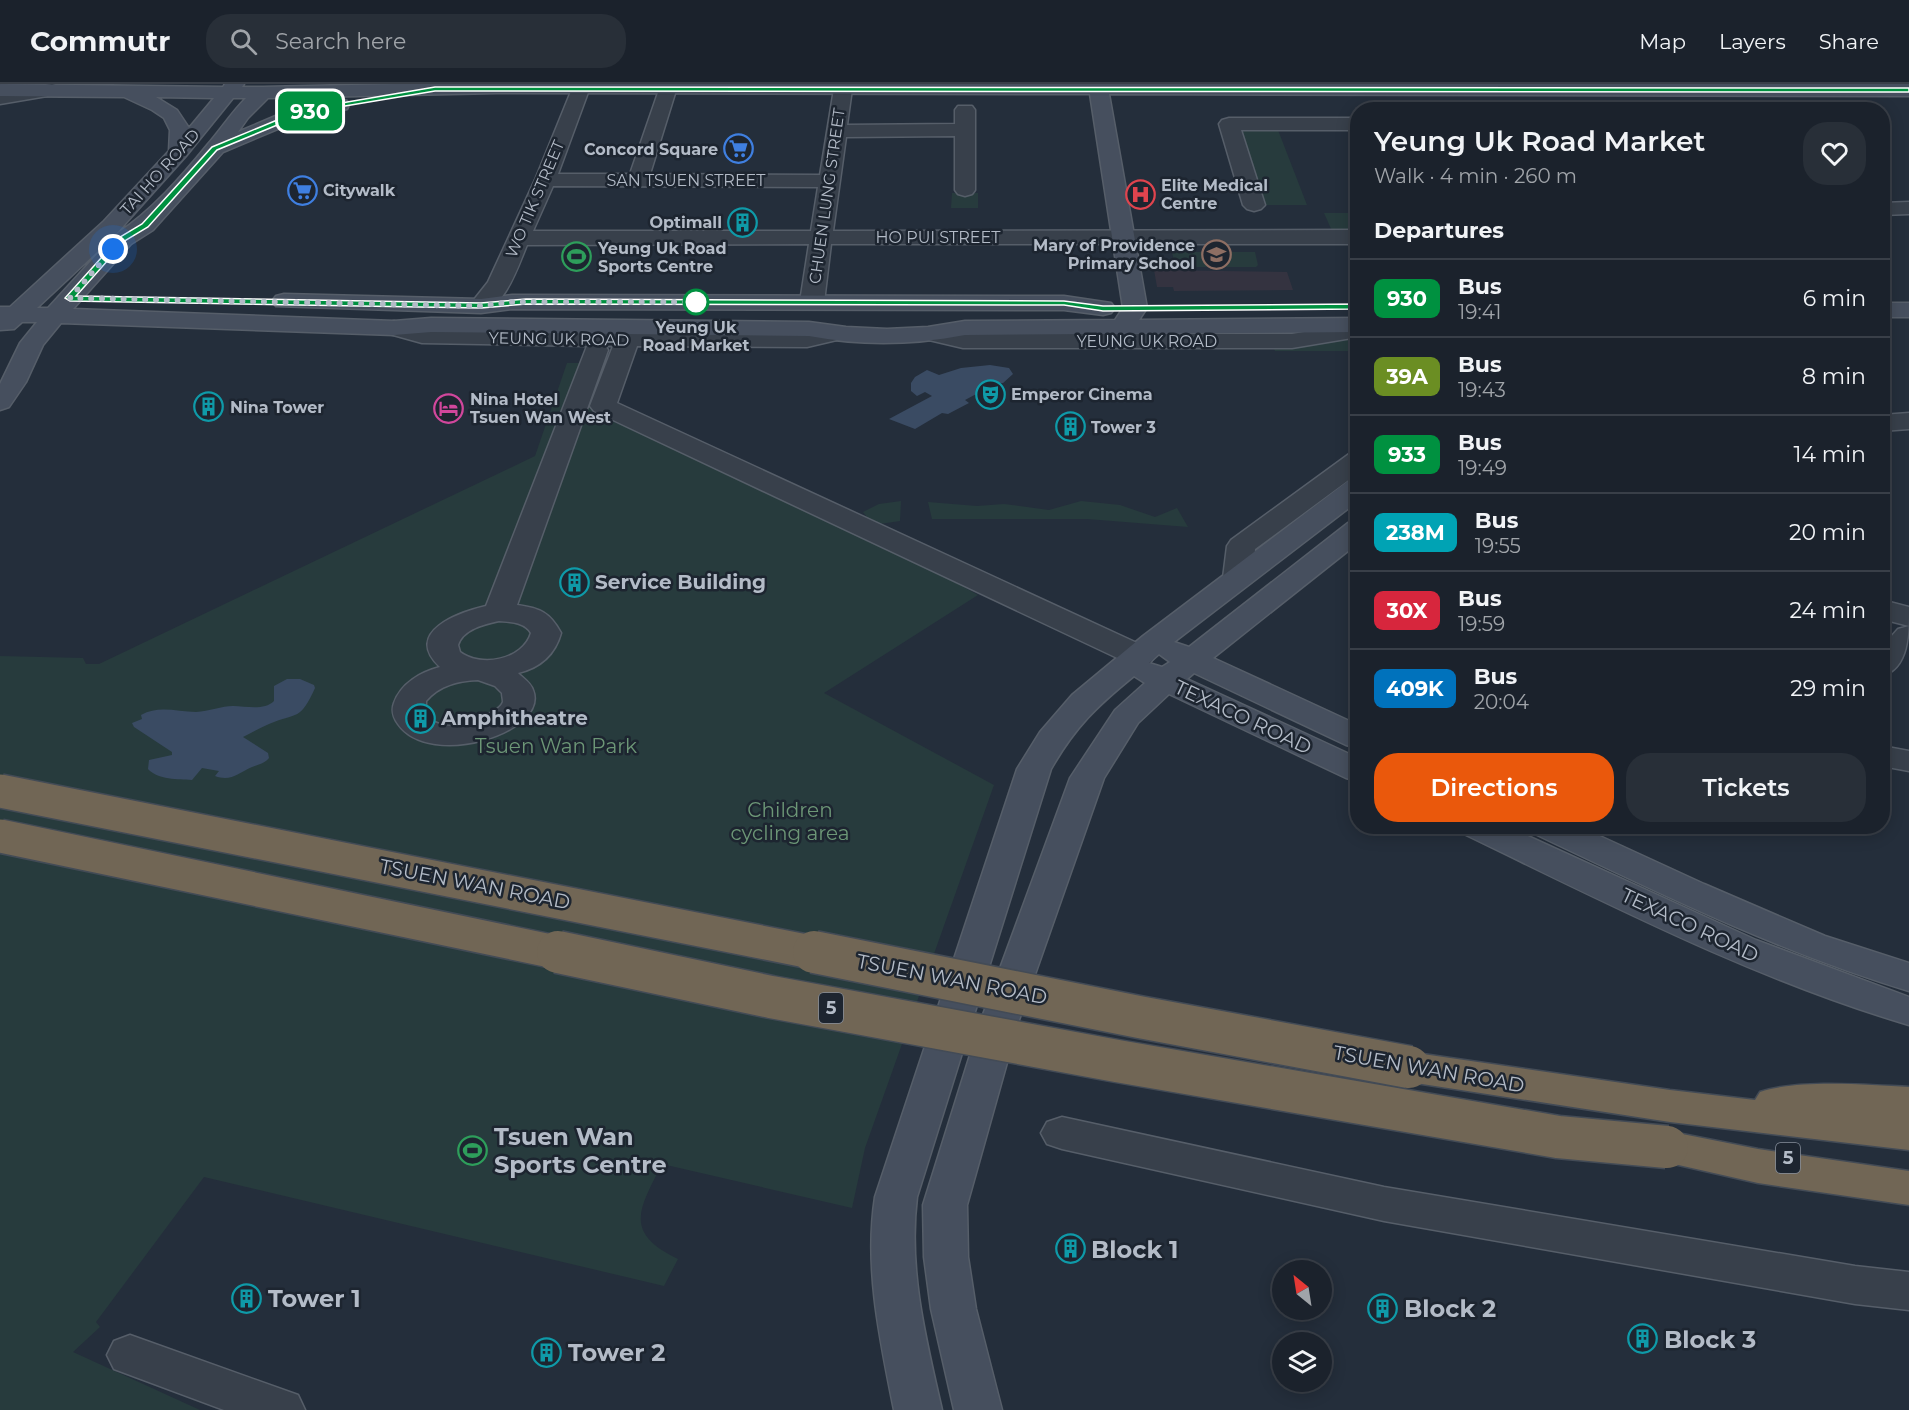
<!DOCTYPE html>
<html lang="en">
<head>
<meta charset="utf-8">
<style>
  :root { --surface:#1b222c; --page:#282f38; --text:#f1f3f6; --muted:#a0a4a9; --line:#393f48; --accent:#ea580c }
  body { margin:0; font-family:Montserrat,sans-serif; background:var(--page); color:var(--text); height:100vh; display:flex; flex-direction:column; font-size:22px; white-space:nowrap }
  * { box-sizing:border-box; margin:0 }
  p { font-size:20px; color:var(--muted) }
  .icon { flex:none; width:33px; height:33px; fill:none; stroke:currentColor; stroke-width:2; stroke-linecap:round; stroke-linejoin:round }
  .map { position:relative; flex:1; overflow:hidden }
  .sheet { position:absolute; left:1350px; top:18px; width:540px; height:732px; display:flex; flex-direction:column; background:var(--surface); border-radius:24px; box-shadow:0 3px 15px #0003,0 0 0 2px var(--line) }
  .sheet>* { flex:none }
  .badge { padding:0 12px; border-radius:9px; font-size:21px; line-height:39px }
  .needle { width:39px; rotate:330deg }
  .buttons { position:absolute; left:1272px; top:1176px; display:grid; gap:12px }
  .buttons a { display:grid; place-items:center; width:60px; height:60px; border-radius:50%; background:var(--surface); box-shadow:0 3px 15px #0003,0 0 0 2px var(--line); font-size:30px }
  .you { position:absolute; width:30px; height:30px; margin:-15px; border:4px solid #fff; border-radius:50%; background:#1a73e8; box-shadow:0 0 0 9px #1a73e833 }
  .map>.badge { position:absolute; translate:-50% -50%; box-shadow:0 0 0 3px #fff }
  h2 { padding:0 24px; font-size:22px; line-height:54px }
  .round { display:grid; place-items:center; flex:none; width:63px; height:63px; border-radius:24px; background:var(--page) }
  .summary { display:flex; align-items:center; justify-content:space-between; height:102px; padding:0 24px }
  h1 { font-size:28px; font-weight:600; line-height:45px }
  .button { display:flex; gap:12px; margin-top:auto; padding:12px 24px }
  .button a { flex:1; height:69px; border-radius:24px; background:var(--accent); color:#fff; font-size:24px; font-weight:600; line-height:69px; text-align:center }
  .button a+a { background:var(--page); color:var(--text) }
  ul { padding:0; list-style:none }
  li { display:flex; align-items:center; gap:18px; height:78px; padding:0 24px; border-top:2px solid var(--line) }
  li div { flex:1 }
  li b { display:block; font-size:22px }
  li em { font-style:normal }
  li .badge { min-width:66px; font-weight:700; text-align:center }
  header { display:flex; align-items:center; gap:36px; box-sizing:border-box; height:84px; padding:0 30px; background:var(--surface); border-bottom:2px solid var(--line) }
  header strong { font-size:28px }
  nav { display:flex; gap:33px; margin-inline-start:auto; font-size:21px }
  .search { width:420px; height:54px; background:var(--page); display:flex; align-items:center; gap:15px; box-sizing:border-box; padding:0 21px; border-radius:24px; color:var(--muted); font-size:22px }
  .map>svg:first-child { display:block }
  .medical { fill:#343340 }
  .green { fill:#273b3d }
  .water { fill:#3a4b63 }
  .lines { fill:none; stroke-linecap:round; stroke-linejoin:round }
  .street-casing { stroke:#565e69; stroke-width:3 }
  .secondary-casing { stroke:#565e69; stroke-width:3 }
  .highway-casing { stroke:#434b56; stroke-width:3 }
  .street { fill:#38404b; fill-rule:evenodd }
  .secondary { fill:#464f5e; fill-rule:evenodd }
  .highway { fill:#716655; fill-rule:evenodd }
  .highway-bridge-far1-casing { stroke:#434b56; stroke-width:36; stroke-linecap:butt }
  .highway-bridge-casing { stroke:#434b56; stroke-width:45; stroke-linecap:butt }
  .highway-bridge-far1 { stroke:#716655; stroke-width:33 }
  .highway-bridge { stroke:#716655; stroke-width:42 }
  .line { fill:#009140; stroke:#fff; stroke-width:1.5 }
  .walk { stroke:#b3bbc7; stroke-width:6; stroke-dasharray:0 10.8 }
  .stop-dot { fill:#fff; stroke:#009140; stroke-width:3 }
  .labels { text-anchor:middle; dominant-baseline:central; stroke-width:5; stroke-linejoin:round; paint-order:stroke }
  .far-poi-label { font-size:16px; font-weight:bold; fill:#b3bbc7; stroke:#1d2530; text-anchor:start }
  .far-street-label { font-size:16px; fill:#b3bbc7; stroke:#1d2530 }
  .far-stop-label { font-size:16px; font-weight:bold; fill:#b3bbc7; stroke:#1d2530 }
  .shield { fill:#1d2530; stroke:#868e9a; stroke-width:1.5 }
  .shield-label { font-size:18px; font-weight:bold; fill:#b3bbc7 }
  .poi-label { font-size:20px; font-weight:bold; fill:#b3bbc7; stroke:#1d2530; text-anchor:start }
  .street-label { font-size:20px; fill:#b3bbc7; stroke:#1d2530 }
  .park-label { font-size:20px; fill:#6c9676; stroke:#1d2530 }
  .near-poi-label { font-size:24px; font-weight:bold; fill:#b3bbc7; stroke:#1d2530; text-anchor:start }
</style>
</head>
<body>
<header>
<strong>Commutr</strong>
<div class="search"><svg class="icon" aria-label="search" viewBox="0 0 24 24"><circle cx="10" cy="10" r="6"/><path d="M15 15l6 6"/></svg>Search here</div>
<nav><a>Map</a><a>Layers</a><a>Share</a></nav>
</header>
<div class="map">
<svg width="1909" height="1326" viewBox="0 0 1909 1326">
  <rect width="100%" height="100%" fill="#242e3b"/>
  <polygon class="medical" points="1154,186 1287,188 1293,206 1174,207 1173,203 1157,203"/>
  <g class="green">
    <polygon points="1242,46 1278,46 1307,121 1265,121 1258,97 1253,97"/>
    <polygon points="952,109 978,109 978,124 951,124"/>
    <polygon points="1324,129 1357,129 1357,147 1332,147"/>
    <polygon points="1172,168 1255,168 1258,181 1256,183 1175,183"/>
    <polygon points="1357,254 1357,267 1275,267 1273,263 1312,260"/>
    <path d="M 567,279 L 608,279 L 593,328 L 618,340 L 632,340 L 849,439 L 978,511 L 824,609 L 994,701 L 865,1064 L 852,1124 L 662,1080 C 640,1124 622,1148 678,1175 L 664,1202 L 204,1093 L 96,1238 L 100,1243 L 73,1268 L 200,1326 L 0,1326 L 0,572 L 83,574 L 86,580 L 99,580 L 535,372 Z"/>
    <polygon points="901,417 900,437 873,441 863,428 879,420"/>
    <polygon points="1081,417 1120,421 1155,433 1177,424 1188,443 1087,435 932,435 928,418 977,422 1004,420 1049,426"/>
  </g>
  <g class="water">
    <polygon points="990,281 1009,284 1013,290 1003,299 997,299 965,316 969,319 948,330 942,329 915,345 889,335 932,312 925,308 917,312 911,307 911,299 915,293 927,286 939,291 961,284"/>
    <path d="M 287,595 L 300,595 L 314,601 L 315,604 C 300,637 298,628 269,640 C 260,644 251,649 243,653 L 268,669 L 269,674 C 264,680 259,680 252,683 C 238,689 231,698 215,692 L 219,687 L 202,684 L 192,696 C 178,695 158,696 148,685 L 149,676 L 172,671 L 172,668 L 134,643 L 132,639 L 142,635 L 141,631 C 159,621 177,628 196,628 C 209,627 222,622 233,622 C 246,622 264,627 274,617 L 274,602 Z"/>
  </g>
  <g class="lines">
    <defs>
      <g id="street">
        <polygon points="52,0 59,2 61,6 59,10 0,20 0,8"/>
        <path d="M 574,0 L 588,0 L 590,3 L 558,90 L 630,90 L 661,0 L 675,0 L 677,3 L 650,90 L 820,91 L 834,5 L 841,0 L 850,1 L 852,5 L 847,41 L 955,40 L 955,26 L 958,22 L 972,22 L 975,26 L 975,106 L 972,110 L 965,112 L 958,110 L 955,106 L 955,52 L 846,53 L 833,147 L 1358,146 L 1358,160 L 831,160 L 824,218 L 820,223 L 812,225 L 804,223 L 800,218 L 809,160 L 527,161 C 518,182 502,234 473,227 L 469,222 L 488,198 L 535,96 ZM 553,102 L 818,103 L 811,147 L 533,147 Z"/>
        <polygon points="1229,34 1358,34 1358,46 1241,46 1265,121 1261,125 1254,127 1247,125 1243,121 1219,40 1222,36"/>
        <polygon points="1909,118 1909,130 1882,131 1882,119"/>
        <path d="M 394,237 L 423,245 L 457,247 L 807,249 L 833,243 L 841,245 L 845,250 L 841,255 L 807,263 L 637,262 L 617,319 L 1150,565 L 1155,572 L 1150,579 L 1139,581 L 1128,579 L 594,327 L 590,322 L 613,262 L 605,262 L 608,266 L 517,521 C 539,524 550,528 561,549 C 555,571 539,584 518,589 C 523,594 531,599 533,606 C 550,648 430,686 398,640 C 393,633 391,627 394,619 C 401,599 421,588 440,583 C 402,548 460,528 486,522 L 587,262 L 422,259 L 386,249 L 382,244 L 386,239 ZM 499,537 C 510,538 525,538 531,549 C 523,576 481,584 460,568 L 458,561 C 463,545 485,540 499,537 ZM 478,596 L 495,602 L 502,609 C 502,612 503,615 503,618 C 501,623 496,626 492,628 C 473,642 445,648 426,633 L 426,617 C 440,601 458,597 478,596 Z"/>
        <polygon points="1358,239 1358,253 1292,264 963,264 929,256 925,251 929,246 937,244 963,250 1292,250"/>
        <polygon points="1909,329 1909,345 1882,347 1882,331"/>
        <polygon points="1358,368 1358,389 1255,465 1253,494 1248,500 1238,503 1228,500 1223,494 1227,462 1231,456 1349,370"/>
        <path d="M 1882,516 L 1909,523 C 1909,550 1909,584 1882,592 L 1882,563 L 1898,545 L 1909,542 L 1882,535 Z"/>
        <polygon points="1882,662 1909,667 1909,687 1882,682"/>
        <polygon points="1062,1033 1384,1103 1855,1182 1909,1188 1909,1226 1855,1220 1384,1137 1062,1065 1047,1060 1041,1049 1047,1038"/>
        <polygon points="130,1251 298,1311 305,1326 224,1326 114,1285 107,1271 114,1257"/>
      </g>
      <g id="secondary">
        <path d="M 0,0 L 223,3 L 225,0 L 244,0 L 242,3 L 263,3 L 397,0 L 1909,0 L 1909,12 L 1109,10 L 1147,224 L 1139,236 L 1358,234 L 1358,248 L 965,251 C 913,261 861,262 809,252 L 431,248 L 394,251 L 61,239 L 43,261 L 26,298 L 9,323 L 0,326 L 0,300 L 20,259 L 37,238 L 22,238 L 14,245 L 0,246 L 0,223 L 10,223 L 104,137 L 169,67 L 170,46 L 164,34 L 152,26 L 124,13 L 0,12 ZM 497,9 L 1090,10 L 1123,224 L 1115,236 L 965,237 L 928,243 L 887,245 L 846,243 L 809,238 L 431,234 L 394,237 L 73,225 L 131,160 L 153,146 L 223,68 L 292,39 L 347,25 L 349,21 L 347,17 L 340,15 L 278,31 L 238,48 L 248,34 L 268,14 ZM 156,13 L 214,14 L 189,44 L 177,26 ZM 233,14 L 246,14 C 232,28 221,45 208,60 C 182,92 151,128 116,150 L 186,72 ZM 113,153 L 48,224 L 37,224 Z"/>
        <polygon points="284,210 481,215 512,211 1064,212 1111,219 1115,224 1111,229 1103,231 1064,226 512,225 481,229 276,222 272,217 276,212"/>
        <rect x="1882" y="219" width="27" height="14"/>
        <path d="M 1358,395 L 1358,417 L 1174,558 L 1189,563 L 1348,439 L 1358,437 L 1358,459 L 1213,574 L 1358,641 L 1358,664 L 1346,661 L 1194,589 L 1187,595 L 1358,674 L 1358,697 L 1346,694 L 1169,610 L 1138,639 L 1104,694 L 1019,936 L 967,1121 L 968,1173 L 976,1225 L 1002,1326 L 954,1326 L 931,1225 L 924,1173 L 923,1121 L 981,936 L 1070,694 L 1115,626 L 1145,599 L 1134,592 C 1097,622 1075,643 1051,685 L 917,1113 C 908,1185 926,1256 942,1326 L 894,1326 C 880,1256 864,1184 875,1113 L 1017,685 L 1040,648 L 1072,611 L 1143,552 L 1348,397 ZM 1159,570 L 1170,578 L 1162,583 L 1149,579 Z"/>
        <path d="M 1459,742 L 1506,742 L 1756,856 L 1909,913 L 1909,941 C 1754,895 1609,820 1464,750 Z"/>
        <path d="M 1530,742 L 1578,742 L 1704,800 L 1825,852 L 1909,879 L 1909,907 C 1779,868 1657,808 1535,750 Z"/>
      </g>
      <g id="highway">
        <path d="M 1409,968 L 1670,1006 L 1755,1016 L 1760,1008 C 1799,995 1867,1001 1909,1003 L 1909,1066 L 1670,1038 L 1409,998 L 1395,994 L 1389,983 L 1395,972 Z"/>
        <polygon points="1667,1047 1758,1065 1909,1087 1909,1121 1758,1099 1652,1075 1646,1063 1652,1051"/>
      </g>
    </defs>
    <use href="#street" class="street-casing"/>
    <use href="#secondary" class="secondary-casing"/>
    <use href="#highway" class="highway-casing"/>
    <use href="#street" class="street"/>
    <use href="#secondary" class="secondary"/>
    <use href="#highway" class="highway"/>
    <defs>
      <g id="highway-bridge-far1">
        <polyline points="0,707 821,870"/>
        <polyline points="0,752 565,870"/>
      </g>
      <g id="highway-bridge">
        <polyline points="558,868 771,913 1117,977 1558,1053 1667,1063"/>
        <polyline points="814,868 1139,933 1409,983"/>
      </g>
    </defs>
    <use href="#highway-bridge-far1" class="highway-bridge-far1-casing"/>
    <use href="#highway-bridge" class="highway-bridge-casing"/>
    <use href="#highway-bridge-far1" class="highway-bridge-far1"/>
    <use href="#highway-bridge" class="highway-bridge"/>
  </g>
  <polygon class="line" points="435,3 1909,4 1909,8 435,7 321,26 287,37 217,66 148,143 126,156 76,212 481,219 526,215 1064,217 1103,222 1358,220 1362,222 1358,225 1103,227 1064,221 526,220 481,224 70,217 65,214 120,153 142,140 212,63 282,34 318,23"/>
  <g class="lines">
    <polyline class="walk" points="113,165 70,214 481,222 512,218 703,218 696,218"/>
  </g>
  <defs>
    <symbol id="supermarket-ring" viewBox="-11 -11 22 22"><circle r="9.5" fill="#1d2530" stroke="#3f7fe0" stroke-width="1.5"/><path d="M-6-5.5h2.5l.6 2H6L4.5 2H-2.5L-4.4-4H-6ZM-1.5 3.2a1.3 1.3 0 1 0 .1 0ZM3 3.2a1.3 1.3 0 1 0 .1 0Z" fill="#3f7fe0"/></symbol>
    <symbol id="hospital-ring" viewBox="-11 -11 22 22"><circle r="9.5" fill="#1d2530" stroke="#e0444e" stroke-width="1.5"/><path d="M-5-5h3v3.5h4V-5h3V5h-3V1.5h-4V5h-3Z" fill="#e0444e"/></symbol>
    <symbol id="building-ring" viewBox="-11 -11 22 22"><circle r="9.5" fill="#1d2530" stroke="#0f9aa8" stroke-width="1.5"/><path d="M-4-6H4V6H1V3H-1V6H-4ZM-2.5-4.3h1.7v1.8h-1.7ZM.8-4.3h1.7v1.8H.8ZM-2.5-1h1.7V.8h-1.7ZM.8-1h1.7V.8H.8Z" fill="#0f9aa8"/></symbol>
    <symbol id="school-ring" viewBox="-11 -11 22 22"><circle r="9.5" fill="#1d2530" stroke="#8d6e63" stroke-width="1.5"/><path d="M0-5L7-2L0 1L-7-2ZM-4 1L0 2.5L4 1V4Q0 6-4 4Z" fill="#8d6e63"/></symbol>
    <symbol id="stadium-ring" viewBox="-11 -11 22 22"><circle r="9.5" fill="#1d2530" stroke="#2e9e5b" stroke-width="1.5"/><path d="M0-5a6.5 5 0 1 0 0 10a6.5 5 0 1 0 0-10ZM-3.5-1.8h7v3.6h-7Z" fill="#2e9e5b"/></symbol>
    <symbol id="theatre-ring" viewBox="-11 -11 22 22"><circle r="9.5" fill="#1d2530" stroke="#0f9aa8" stroke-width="1.5"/><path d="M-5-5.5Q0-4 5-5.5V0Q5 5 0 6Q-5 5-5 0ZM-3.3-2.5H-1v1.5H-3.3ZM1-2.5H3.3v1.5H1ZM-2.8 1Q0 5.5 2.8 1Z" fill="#0f9aa8"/></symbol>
    <symbol id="hotel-ring" viewBox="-11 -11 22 22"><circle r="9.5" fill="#1d2530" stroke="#d1479c" stroke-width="1.5"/><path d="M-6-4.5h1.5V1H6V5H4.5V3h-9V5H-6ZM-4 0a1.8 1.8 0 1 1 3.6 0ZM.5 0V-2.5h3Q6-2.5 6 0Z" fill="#d1479c"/></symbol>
  </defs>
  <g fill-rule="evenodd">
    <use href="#supermarket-ring" x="722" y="48" width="33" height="33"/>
    <use href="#supermarket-ring" x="286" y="90" width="33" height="33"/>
    <use href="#hospital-ring" x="1124" y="94" width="33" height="33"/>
    <use href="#building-ring" x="726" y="122" width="33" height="33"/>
    <use href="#school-ring" x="1200" y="154" width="33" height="33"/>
    <use href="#stadium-ring" x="560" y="156" width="33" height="33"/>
    <use href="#theatre-ring" x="974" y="294" width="33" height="33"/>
    <use href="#building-ring" x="192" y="306" width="33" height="33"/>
    <use href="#hotel-ring" x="432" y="308" width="33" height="33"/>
    <use href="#building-ring" x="1054" y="326" width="33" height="33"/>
    <use href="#building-ring" x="558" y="482" width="33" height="33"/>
    <use href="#building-ring" x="404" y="618" width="33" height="33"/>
    <use href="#stadium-ring" x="456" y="1050" width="33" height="33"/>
    <use href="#building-ring" x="1054" y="1148" width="33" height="33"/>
    <use href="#building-ring" x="230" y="1198" width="33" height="33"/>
    <use href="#building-ring" x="1366" y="1208" width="33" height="33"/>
    <use href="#building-ring" x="1626" y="1238" width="33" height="33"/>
    <use href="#building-ring" x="530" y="1252" width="33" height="33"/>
  </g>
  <circle class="stop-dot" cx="696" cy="218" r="12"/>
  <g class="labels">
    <g class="far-poi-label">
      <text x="718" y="65" text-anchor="end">Concord Square</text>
      <text x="1161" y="101">Elite Medical<tspan x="1161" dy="18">Centre</tspan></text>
      <text x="323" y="106">Citywalk</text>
      <text x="722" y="138" text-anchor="end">Optimall</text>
      <text x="1195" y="161" text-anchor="end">Mary of Providence<tspan x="1195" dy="18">Primary School</tspan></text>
      <text x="598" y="164">Yeung Uk Road<tspan x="598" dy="18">Sports Centre</tspan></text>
      <text x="1011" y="310">Emperor Cinema</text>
      <text x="470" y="315">Nina Hotel<tspan x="470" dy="18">Tsuen Wan West</tspan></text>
      <text x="230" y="323">Nina Tower</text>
      <text x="1091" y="343">Tower 3</text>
    </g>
    <g class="far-street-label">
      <text transform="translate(160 88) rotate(-48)">TAI HO ROAD</text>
      <text x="686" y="96">SAN TSUEN STREET</text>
      <text transform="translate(827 112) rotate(-82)">CHUEN LUNG STREET</text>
      <text transform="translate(535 115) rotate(-67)">WO TIK STREET</text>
      <text x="938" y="153">HO PUI STREET</text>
      <text transform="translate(559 255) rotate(1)">YEUNG UK ROAD</text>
      <text x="1147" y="257">YEUNG UK ROAD</text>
    </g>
    <g class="far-stop-label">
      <text x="696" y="243">Yeung Uk<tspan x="696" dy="18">Road Market</tspan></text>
    </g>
    <g class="shield">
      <rect x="819" y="909" width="24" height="30" rx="4.5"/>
      <rect x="1776" y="1059" width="24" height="30" rx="4.5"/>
    </g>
    <g class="shield-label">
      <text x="831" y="924">5</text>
      <text x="1788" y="1074">5</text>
    </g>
    <g class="poi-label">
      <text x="595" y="498">Service Building</text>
      <text x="441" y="634">Amphitheatre</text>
    </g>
    <g class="street-label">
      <text transform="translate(1243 633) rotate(25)">TEXACO ROAD</text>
      <text transform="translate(475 800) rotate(11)">TSUEN WAN ROAD</text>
      <text transform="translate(1690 841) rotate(25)">TEXACO ROAD</text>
      <text transform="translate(952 895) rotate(11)">TSUEN WAN ROAD</text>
      <text transform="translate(1429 985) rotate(10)">TSUEN WAN ROAD</text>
    </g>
    <g class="park-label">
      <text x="556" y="662">Tsuen Wan Park</text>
      <text x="790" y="726">Children<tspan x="790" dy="23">cycling area</tspan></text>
    </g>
    <g class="near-poi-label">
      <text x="494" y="1052">Tsuen Wan<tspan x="494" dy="28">Sports Centre</tspan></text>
      <text x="1091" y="1165">Block 1</text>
      <text x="268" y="1214">Tower 1</text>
      <text x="1404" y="1224">Block 2</text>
      <text x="1664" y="1255">Block 3</text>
      <text x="568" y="1268">Tower 2</text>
    </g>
  </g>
</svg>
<div class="buttons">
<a><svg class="needle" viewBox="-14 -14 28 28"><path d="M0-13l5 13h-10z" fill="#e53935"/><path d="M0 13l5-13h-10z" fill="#a0a4a9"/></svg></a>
<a><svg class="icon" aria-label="layers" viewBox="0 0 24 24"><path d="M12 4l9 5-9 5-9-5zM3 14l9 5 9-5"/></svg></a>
</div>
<div class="you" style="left:113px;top:165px"></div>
<b class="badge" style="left:310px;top:27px;background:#009140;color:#fff">930</b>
<section class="sheet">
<div class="summary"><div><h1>Yeung Uk Road Market</h1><p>Walk · 4 min · 260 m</p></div><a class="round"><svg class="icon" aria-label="heart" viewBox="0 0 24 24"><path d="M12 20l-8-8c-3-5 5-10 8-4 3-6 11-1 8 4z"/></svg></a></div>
<h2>Departures</h2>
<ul>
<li><span class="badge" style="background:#009140;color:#fff">930</span><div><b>Bus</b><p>19:41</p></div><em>6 min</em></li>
<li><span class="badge" style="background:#6b8e23;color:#fff">39A</span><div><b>Bus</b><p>19:43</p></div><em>8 min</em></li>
<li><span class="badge" style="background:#009140;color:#fff">933</span><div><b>Bus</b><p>19:49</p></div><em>14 min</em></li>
<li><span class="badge" style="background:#00a3b4;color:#fff">238M</span><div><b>Bus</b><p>19:55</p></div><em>20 min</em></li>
<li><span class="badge" style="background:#d7263d;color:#fff">30X</span><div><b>Bus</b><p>19:59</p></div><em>24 min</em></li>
<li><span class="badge" style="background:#0072bc;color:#fff">409K</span><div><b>Bus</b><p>20:04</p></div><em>29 min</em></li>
</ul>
<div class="button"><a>Directions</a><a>Tickets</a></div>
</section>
</div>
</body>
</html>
